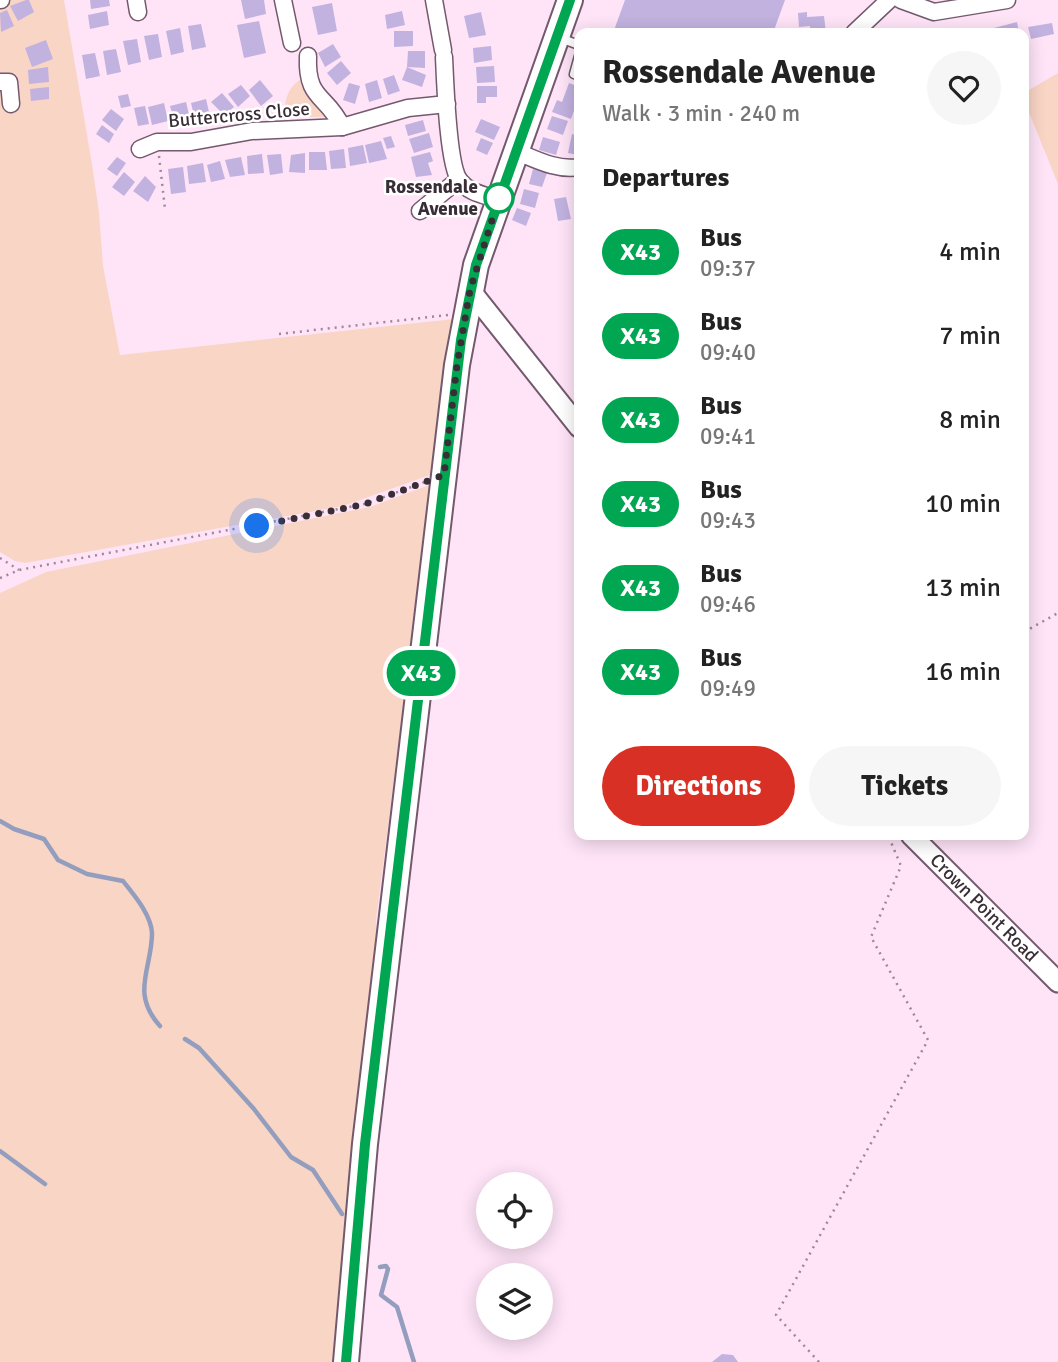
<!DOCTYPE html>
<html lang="en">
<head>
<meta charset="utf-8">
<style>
  :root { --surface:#fff; --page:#f6f6f6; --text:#222; --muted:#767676; --accent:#d93025 }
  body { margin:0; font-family:Signika,sans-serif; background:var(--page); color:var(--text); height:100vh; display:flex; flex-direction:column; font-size:26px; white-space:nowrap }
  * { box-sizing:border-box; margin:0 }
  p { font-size:23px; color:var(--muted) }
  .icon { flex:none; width:38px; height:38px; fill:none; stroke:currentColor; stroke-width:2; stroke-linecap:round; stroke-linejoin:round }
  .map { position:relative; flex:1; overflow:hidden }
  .drawer { position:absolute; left:574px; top:28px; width:455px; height:812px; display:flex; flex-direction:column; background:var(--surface); border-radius:14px; box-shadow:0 4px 18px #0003 }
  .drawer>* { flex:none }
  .badge { padding:0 14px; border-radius:23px; font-size:24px; line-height:46px }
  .controls { position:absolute; left:476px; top:1172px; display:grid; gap:14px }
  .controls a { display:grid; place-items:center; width:77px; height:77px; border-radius:50%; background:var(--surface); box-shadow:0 4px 18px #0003; font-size:35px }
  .you { position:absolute; width:35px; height:35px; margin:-18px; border:5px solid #fff; border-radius:50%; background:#1a73e8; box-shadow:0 0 0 10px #1a73e833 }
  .map>.badge { position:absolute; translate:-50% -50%; box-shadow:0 0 0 4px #fff }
  h2 { padding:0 28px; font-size:26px; line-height:63px }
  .round { display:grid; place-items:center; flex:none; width:74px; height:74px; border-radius:37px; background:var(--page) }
  .overview { display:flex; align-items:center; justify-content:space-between; height:119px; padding:0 28px }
  h1 { font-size:33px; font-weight:800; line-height:52px }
  .primary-button { display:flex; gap:14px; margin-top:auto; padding:14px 28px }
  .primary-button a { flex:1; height:80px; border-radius:42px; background:var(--accent); color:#fff; font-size:28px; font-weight:800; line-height:80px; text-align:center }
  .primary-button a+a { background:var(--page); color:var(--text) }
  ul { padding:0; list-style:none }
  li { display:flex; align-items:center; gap:21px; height:84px; padding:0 28px }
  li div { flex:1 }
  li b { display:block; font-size:26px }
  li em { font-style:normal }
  li .badge { min-width:77px; font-weight:700; text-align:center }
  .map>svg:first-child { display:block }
  .green { fill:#f9d5c6 }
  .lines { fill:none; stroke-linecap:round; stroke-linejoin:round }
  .stream { stroke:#939ebe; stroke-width:4.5 }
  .building { fill:#c1b2df }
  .service-casing { stroke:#74596e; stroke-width:11 }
  .minor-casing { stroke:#74596e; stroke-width:19 }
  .tertiary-casing { stroke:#74596e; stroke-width:23 }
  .primary-casing { stroke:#74596e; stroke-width:28 }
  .path { stroke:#9c8897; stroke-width:2.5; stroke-dasharray:2 5; stroke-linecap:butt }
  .service { stroke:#fff; stroke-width:8 }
  .minor { stroke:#fff; stroke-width:16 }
  .tertiary { stroke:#fff; stroke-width:19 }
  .primary { stroke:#fff; stroke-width:24 }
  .line-casing { stroke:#fff; stroke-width:16 }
  .line { stroke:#00a651; stroke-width:10 }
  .walk { stroke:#392d36; stroke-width:7; stroke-dasharray:0 12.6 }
  .stop-dot { fill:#fff; stroke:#00a651; stroke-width:3.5 }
  .labels { text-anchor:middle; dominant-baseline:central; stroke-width:5; stroke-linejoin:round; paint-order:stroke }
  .street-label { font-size:19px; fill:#392d36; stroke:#fff }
  .stop-label { font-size:19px; font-weight:bold; fill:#392d36; stroke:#fff; text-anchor:end }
</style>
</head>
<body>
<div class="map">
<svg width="1058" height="1362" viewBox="0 0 1058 1362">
  <rect width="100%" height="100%" fill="#ffe4f8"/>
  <g class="green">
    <polygon points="0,0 64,0 92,164 99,212 103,266 120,355 454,319 433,474 343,506 25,563 15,561 0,552"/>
    <polygon points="1058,73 1058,184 1024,100 1024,93"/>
    <path d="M 300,80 L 307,96 L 327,117 L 284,117 C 285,102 286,89 300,80 Z"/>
    <polygon points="432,484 376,920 377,934 351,1150 337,1362 0,1362 0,593 46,572 370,507"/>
  </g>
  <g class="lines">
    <g class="stream">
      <path d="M 0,821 L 14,829 L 44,839 L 58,860 L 87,874 L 123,881 C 133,894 151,914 152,933 C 152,969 130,993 160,1026"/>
      <polyline points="185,1039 199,1048 254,1109 291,1157 313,1170 342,1214"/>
      <polyline points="0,1151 45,1184"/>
      <polyline points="380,1267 386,1266 388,1269 381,1295 397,1307 414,1362"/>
    </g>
  </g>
  <g class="building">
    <polygon points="26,0 29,0 34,12 18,21 10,6"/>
    <polygon points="90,0 109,0 110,6 91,9"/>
    <polygon points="241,0 264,0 266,14 245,19"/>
    <polygon points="625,0 785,0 773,33 613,33"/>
    <polygon points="332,3 337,31 318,35 312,7"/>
    <polygon points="7,10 14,26 1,32 0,13"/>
    <polygon points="107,11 109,25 90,29 88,15"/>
    <polygon points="402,11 405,25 387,29 385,15"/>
    <polygon points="481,12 486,35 469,38 464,16"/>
    <polygon points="807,12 807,17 824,16 826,33 810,33 810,26 799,27 798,13"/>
    <polygon points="259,21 266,53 244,58 237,25"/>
    <polygon points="1017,22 1019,33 987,33 986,30"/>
    <polygon points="1052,23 1054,34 1031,39 1028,27"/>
    <polygon points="201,24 206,47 192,50 188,26"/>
    <polygon points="180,28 184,52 171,55 166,31"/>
    <polygon points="394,31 413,31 413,46 394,47"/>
    <polygon points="158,34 162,57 149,60 144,36"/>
    <polygon points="137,39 141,62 128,65 123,41"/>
    <polygon points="46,40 53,59 32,67 25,48"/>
    <polygon points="333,44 341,57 325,67 318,53"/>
    <polygon points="491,46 492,60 474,63 473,48"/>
    <polygon points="116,49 121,72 107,75 103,51"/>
    <polygon points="408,51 425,51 425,68 407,67"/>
    <polygon points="95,53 100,76 86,79 82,55"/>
    <polygon points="341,61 351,73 337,85 327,73"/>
    <polygon points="494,66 495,82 477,83 476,67"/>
    <polygon points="48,67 49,82 29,84 28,70"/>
    <polygon points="407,67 426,75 422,87 402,80"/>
    <polygon points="394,75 400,91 388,95 383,79"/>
    <polygon points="260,80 273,96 261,106 249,90"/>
    <polygon points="377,80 382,98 369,102 365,84"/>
    <polygon points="349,83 360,86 355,104 343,100"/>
    <polygon points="569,83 579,87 579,97 571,119 552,112 557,100 562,102"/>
    <polygon points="241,85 250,96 238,107 228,94"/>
    <polygon points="477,86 497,86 497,97 486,97 486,103 477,103"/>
    <polygon points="49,87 49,99 31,101 30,89"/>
    <polygon points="222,93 234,107 224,115 211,102"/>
    <polygon points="128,94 131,106 121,108 118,96"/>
    <polygon points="206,99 210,116 195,120 191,103"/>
    <polygon points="186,102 190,119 175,123 170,106"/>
    <polygon points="164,103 168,121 152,125 148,107"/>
    <polygon points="145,106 149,124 138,126 134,108"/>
    <polygon points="111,109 124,119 116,131 102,120"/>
    <polygon points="552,116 568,121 563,135 547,129"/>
    <polygon points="481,119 500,127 494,140 475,132"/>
    <polygon points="423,120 426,131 408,136 405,125"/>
    <polygon points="102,125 114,134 109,143 96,134"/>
    <polygon points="429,133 433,147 414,153 409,139"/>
    <polygon points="572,134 579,136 578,155 568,153"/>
    <polygon points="391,136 395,147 387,149 383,138"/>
    <polygon points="543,137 560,142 556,155 539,150"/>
    <polygon points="481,138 493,143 487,155 476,150"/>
    <polygon points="381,141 387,159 369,163 365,145"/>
    <polygon points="363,145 367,163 350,166 348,148"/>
    <polygon points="344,149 346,168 331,169 329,151"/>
    <polygon points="309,152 325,152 327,170 309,170"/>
    <polygon points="430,152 433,161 428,163 432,175 416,177 411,157"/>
    <polygon points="305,153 305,173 289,172 291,155"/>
    <polygon points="262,154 264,173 248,174 247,156"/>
    <polygon points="281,154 283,173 270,175 267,155"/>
    <polygon points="117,157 126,163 117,176 107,169"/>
    <polygon points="241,157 245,175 230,177 225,160"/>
    <polygon points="220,161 225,179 211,182 207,165"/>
    <polygon points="203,163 206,182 189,184 187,166"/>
    <polygon points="183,167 186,192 171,194 168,169"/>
    <polygon points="533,169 547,173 542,187 529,184"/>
    <polygon points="124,172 135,182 124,196 112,187"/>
    <polygon points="145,176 156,187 148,202 133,191"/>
    <polygon points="524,189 539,193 535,208 520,204"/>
    <polygon points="566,197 571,219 558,221 554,199"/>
    <polygon points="517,208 531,213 526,226 512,220"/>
    <polygon points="722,1354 733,1355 738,1362 712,1362"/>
  </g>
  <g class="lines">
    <defs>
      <g id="service">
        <polyline points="560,38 579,45"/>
        <polyline points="579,56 574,74 579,76"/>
      </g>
      <g id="minor">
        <polyline points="0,0 1,0"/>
        <polyline points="136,0 138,12"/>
        <polyline points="283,0 292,43"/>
        <polyline points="434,0 443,50"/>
        <polyline points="901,0 934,12 1007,0"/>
        <polyline points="854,33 889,0"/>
        <path d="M 308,56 C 306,101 327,94 342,127"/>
        <path d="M 444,57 C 445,79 448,167 460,181 C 469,193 485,195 499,200"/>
        <polyline points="0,82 9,82 11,104"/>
        <polyline points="140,149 157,142 191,142 252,131 342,127 408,108 447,104"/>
        <path d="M 515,151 C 535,159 557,171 579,167"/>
        <polyline points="420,211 458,180"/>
      </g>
      <g id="tertiary">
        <polyline points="470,290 579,427"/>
        <path id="s1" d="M 911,835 L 1058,982"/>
      </g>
      <polyline id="primary" points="346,1362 365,1144 457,365 476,265 570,0"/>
    </defs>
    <use href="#service" class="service-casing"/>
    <use href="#minor" class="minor-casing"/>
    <use href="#tertiary" class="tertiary-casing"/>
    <use href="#primary" class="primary-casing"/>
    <g class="path">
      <polyline points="159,156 165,209"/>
      <polyline points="279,334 448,315"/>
      <polyline points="0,558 19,570"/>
      <polyline points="0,578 19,570 365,504 425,482"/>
      <polyline points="1024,632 1058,613"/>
      <polyline points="819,1362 776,1315 928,1040 871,937 901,866 888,835"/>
    </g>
    <use href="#service" class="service"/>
    <use href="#minor" class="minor"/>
    <use href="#tertiary" class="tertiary"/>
    <use href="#primary" class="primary"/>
  </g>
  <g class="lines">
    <defs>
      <polyline id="line" points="346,1362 365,1144 461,340 476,265 570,0"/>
    </defs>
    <use href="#line" class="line-casing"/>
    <use href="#line" class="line"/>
    <polyline class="walk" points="257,526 365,504 444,475 457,365 470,290 499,198"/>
  </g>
  <circle class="stop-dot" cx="499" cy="198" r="14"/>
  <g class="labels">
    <g class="street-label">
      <text transform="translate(239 115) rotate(-5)">Buttercross Close</text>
      <text stroke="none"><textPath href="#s1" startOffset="103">Crown Point Road</textPath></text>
    </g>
    <g class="stop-label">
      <text x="478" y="187">Rossendale<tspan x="478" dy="22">Avenue</tspan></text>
    </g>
  </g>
</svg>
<div class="controls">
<a><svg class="icon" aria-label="locate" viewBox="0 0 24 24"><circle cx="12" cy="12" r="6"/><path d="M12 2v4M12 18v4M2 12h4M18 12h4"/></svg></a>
<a><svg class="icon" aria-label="layers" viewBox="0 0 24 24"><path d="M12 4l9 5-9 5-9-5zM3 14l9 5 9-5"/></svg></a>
</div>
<div class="you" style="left:257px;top:526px"></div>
<b class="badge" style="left:421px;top:673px;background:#00a651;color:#fff">X43</b>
<section class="drawer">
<div class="overview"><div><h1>Rossendale Avenue</h1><p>Walk · 3 min · 240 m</p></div><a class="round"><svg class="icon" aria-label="heart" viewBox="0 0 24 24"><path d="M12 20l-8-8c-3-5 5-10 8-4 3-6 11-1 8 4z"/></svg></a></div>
<h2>Departures</h2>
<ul>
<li><span class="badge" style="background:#00a651;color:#fff">X43</span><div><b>Bus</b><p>09:37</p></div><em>4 min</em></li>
<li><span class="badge" style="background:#00a651;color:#fff">X43</span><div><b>Bus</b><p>09:40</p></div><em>7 min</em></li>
<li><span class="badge" style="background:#00a651;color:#fff">X43</span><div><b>Bus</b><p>09:41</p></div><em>8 min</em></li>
<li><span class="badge" style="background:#00a651;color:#fff">X43</span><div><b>Bus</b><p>09:43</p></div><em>10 min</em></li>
<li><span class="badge" style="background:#00a651;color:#fff">X43</span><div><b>Bus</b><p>09:46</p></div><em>13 min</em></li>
<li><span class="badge" style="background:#00a651;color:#fff">X43</span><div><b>Bus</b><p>09:49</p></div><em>16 min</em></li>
</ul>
<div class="primary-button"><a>Directions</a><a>Tickets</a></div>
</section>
</div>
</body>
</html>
